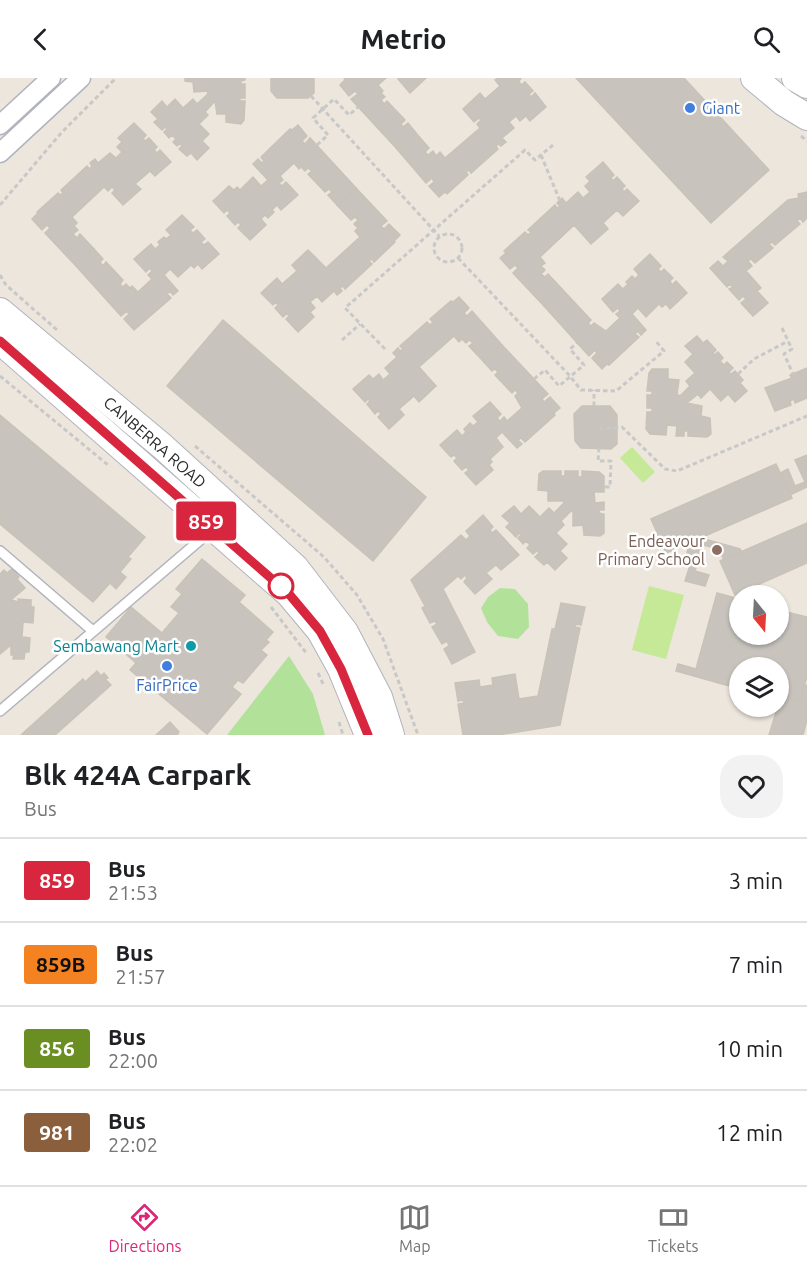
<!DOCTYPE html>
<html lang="en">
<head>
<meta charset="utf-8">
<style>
  :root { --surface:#fff; --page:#f2f2f2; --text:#202124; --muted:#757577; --line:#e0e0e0; --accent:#db2777 }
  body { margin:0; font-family:Ubuntu,sans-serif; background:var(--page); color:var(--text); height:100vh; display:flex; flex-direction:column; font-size:22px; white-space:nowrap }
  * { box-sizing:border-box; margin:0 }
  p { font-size:20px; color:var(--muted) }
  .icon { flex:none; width:33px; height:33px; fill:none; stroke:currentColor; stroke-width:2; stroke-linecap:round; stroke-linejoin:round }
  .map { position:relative; height:657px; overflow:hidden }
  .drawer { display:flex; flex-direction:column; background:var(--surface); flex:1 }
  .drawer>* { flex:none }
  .badge { padding:0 12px; border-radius:4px; font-size:21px; line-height:39px }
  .needle { width:39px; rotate:162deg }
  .tools { position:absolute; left:729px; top:507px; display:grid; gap:12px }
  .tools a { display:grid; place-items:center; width:60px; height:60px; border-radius:50%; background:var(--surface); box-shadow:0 2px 4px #0004; font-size:30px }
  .map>.badge { position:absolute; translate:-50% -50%; box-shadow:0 0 0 3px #fff }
  .round { display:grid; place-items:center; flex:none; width:63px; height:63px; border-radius:24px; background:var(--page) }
  .overview { display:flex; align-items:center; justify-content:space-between; height:102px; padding:0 24px }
  h1 { font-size:28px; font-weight:700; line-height:45px }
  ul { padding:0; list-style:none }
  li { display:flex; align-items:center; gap:18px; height:84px; padding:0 24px; border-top:2px solid var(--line) }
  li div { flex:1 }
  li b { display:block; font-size:22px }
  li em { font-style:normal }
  li .badge { min-width:66px; font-weight:700; text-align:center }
  header { display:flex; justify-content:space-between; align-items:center; height:78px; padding:0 24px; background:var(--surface); font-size:27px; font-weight:700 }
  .menu { display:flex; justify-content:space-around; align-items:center; height:84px; border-top:2px solid var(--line); background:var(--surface); font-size:16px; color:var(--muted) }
  .menu a { display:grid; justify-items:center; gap:3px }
  .menu .selected { color:var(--accent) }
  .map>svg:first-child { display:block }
  .green { fill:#b2e29a }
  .pitch { fill:#c5e996 }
  .building { fill:#c8c3bd; stroke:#c8c2b7; stroke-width:1.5 }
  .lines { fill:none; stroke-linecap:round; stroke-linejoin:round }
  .lane-casing { stroke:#b1b3be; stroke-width:12 }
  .street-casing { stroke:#b1b3be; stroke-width:21 }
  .secondary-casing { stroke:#b1b3be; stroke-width:28 }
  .path { stroke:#c8c8c8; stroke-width:3; stroke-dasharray:4.5 3; stroke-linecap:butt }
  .lane { stroke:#fff; stroke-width:9 }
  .street { stroke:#fff; stroke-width:18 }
  .secondary { stroke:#fff; stroke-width:26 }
  .line-casing { stroke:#fff; stroke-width:14 }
  .line { stroke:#d7263d; stroke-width:9 }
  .shop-dot { fill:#3f7fe0; stroke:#fff; stroke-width:2 }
  .education-dot { fill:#8d6e63; stroke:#fff; stroke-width:2 }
  .stop-dot { fill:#fff; stroke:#d7263d; stroke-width:3 }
  .culture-dot { fill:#0f9aa8; stroke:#fff; stroke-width:2 }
  .labels { text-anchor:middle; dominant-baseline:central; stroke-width:5; stroke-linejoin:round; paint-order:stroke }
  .shop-label { font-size:16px; fill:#366cbe; stroke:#fff; text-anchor:start }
  .street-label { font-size:16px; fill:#2b2b2b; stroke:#fff }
  .education-label { font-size:16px; fill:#785e54; stroke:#fff; text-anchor:end }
  .culture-label { font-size:16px; fill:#0d838f; stroke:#fff; text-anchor:end }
</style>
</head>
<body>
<header><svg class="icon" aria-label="back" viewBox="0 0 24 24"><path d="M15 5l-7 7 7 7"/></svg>Metrio<svg class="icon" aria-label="search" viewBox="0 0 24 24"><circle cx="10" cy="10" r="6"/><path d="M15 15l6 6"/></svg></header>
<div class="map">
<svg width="807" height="657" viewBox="0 0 807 657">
  <rect width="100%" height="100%" fill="#ede6dd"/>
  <g class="green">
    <polygon points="500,510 515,511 528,526 529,549 518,561 498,558 487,544 481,530 488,519"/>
    <polygon points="289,578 313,616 325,657 227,657"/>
  </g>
  <g class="pitch">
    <polygon points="632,369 655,394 643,405 620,380"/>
    <polygon points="649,508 684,517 666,581 632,572"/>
  </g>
  <g class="building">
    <polygon points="185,0 245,0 245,2 241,3 241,6 245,6 245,20 240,20 240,23 245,23 244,42 241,46 226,44 226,36 217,36 215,23 205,34 208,37 199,46 209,56 202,63 209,70 197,82 191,75 187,78 179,71 182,68 180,65 177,68 173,64 176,61 172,57 169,60 164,54 167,51 165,49 162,52 154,44 158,41 151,34 162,23 167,29 175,21 183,30 193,21 197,26 208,16 207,13 194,14 193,4 185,3"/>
    <polygon points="271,0 314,0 314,15 308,20 277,20 271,13"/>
    <polygon points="344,0 386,0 378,7 383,13 381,15 385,19 381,22 384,26 387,23 405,42 401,46 403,49 408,45 416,55 397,71 351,21 358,16 355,13 349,18 340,7 345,2"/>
    <polygon points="400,0 426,0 410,15 398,1"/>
    <polygon points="498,0 521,0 519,3 521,7 525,4 533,13 529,16 531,19 535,15 546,29 530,43 526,38 520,43 516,38 509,44 514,50 502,60 506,64 501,68 498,66 496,68 498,71 471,95 469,92 466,94 468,97 447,116 445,114 439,119 429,108 434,104 432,100 426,105 397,71 416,55 429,70 425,74 428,77 433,73 436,78 440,74 445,80 480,50 477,46 481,42 479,40 474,44 463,31 480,15 485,21 500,8 495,2"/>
    <polygon points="576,0 684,0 769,92 711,145"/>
    <polygon points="134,45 146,57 143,61 145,63 149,60 157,69 154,72 157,75 160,72 171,84 155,98 150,93 135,106 141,111 123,127 112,115 115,112 112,109 108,113 104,109 72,139 77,145 74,148 78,152 73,156 77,160 80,156 94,171 76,188 45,155 50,150 47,147 42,152 32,141 38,135 37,134 58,115 60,117 63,115 61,112 87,88 90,91 92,88 90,85 95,81 98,85 110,75 116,80 122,74 117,69 122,64 118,60"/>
    <polygon points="298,47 307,58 302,63 305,66 310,60 356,110 337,127 328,117 332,114 329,111 325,114 308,96 312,93 308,90 305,93 301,89 299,91 294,85 280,98 283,102 279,105 282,108 286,104 298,117 281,132 277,127 272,132 274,134 268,140 265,137 261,141 266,147 250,162 238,150 241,147 238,144 235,147 227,138 230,135 227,132 224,135 213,123 229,108 234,112 237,109 240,112 253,99 261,108 268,102 253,86 258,81 262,85 264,83 261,79 290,51 292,52"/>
    <polygon points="603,84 614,97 611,100 613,103 617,99 625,108 622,111 624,114 627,111 639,123 623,138 617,132 603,145 608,151 591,166 574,147 540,179 545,185 541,188 545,192 541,196 545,199 548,196 562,211 544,228 513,195 518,190 515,187 510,191 500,180 506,175 504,173 525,154 528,157 531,154 528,152 555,127 557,130 560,128 557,125 562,120 566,125 578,114 583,120 590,114 585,108 590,103 586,99"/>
    <polygon points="356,110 387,143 381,148 384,151 389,146 400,157 394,163 395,164 374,184 372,181 369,183 372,186 345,211 343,208 340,210 342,213 337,217 334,213 322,224 317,218 310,224 315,230 310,234 314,239 298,254 286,241 289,238 287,235 283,239 275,230 278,227 276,224 273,227 261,215 277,200 282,206 297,193 292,187 308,172 326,190 360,159 355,153 358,150 354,146 358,142 355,139 351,142 337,127"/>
    <polygon points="807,114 807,140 803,144 800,140 797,143 800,146 775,167 772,164 769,166 773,170 755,185 751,181 748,183 752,188 746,193 761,210 757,213 768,225 753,238 741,225 746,221 743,218 739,222 729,211 733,209 730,206 727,209 710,190 718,183 723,188 728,183 723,179 788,122 799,120 798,116"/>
    <polygon points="182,137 194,149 190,152 193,155 197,152 205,161 201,164 204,167 208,164 219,176 202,191 198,186 194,190 191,187 178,199 170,191 164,197 178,213 173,217 170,213 167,216 171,220 134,252 124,241 129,236 127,233 121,238 76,188 94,171 103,181 100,184 103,188 106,184 123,202 120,206 123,209 126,206 130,210 132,208 138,214 152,201 148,197 152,193 150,190 146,194 134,181 151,166 155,171 160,167 158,164 164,159 166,161 171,157 166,152"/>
    <polygon points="650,176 661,188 658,191 661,194 664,191 673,200 670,203 672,207 676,203 687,215 670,231 666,226 662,229 659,226 646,239 638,230 632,236 646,252 641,257 638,253 635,256 639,259 609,287 607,286 602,291 592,280 597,275 595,272 589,278 544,228 562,211 591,242 588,245 591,248 594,245 606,253 620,240 616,236 620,233 618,230 613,234 602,221 618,206 623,211 628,206 626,204 632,198 635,201 639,197 634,191"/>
    <polygon points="459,219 469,230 464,235 467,238 472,233 502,267 483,283 469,268 473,265 469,262 466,265 462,261 459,264 454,258 419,289 436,308 419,324 414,318 399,331 404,337 389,351 378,339 381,336 378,333 375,336 367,326 370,323 368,321 365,324 353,311 369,297 373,301 379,296 383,302 390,296 385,290 397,279 393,275 398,270 400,273 403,271 400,268 427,244 430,247 433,244 430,241 451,223 453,224"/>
    <polygon points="223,242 426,419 373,483 167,308"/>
    <polygon points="697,258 703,265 707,262 716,272 713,275 714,277 718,274 723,280 720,283 724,287 727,284 733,290 729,294 731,296 735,293 743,302 740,305 747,313 735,324 728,316 721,323 710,311 701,320 698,316 687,325 702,328 701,338 710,340 711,356 707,359 688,358 688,353 684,353 684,358 676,358 677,348 667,347 666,357 650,356 646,351 647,334 652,334 652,330 647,330 647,317 652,317 652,313 647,313 649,295 652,291 668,291 668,301 679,302 677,316 680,318 690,308 686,303 695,295 685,284 693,276 685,268"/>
    <polygon points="502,267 548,316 542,321 544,324 550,319 560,330 554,335 555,337 525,364 521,360 518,362 522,366 517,370 502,354 496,360 503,369 490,381 492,384 489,387 493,392 476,407 465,395 469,392 466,389 462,392 454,383 457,380 454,377 451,379 440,367 457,352 462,358 466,354 464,351 470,345 473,348 478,344 473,338 490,324 501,336 497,340 500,343 504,339 507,343 522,330 515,318 518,315 515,312 512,315 495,297 498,294 495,291 492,293 483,283"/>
    <polygon points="807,290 807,320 795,325 794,321 790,323 791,327 775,333 765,310 792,300 790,297"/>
    <polygon points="582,328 610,328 617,337 617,366 611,371 581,370 575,363 574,336"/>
    <polygon points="0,337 145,459 128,479 131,481 120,494 126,499 116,511 110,505 93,524 0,446"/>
    <polygon points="807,377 807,409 790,417 780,395 788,391 795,408 805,404 795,382"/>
    <polygon points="776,386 792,420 666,475 651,441"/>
    <polygon points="543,393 561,393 561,398 565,398 565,393 578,393 578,399 582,399 582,393 599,394 604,398 604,414 594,414 595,425 604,424 604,432 599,432 599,435 604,436 604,455 600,458 584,457 583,447 573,448 573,434 571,433 561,443 564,447 556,455 567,466 560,473 567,480 555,492 547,484 544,487 535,479 539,475 537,473 533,476 527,470 530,467 526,463 523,466 518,460 521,457 519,455 516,459 506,449 510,445 502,438 514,428 521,436 529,428 540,439 549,430 554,435 564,425 563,423 548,423 548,413 538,412 539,396"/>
    <polygon points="483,437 493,449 490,452 492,455 496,452 519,477 501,492 496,487 486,495 492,501 475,516 464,504 467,500 465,497 461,501 458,498 443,511 475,574 452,586 444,571 449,568 447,563 442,566 432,549 437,546 435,543 430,545 422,530 425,528 411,502 461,457 466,462 470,458 466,453"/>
    <polygon points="807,445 807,485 735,517 720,483"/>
    <polygon points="701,460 740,471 742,474 724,482 719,471 703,467 695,493 709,497 705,508 685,503 692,481 686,480 689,465"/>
    <polygon points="202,481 245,517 239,524 273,554 266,562 269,564 261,572 267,577 243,605 238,602 232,609 241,616 207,656 130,592 136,585 106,559 131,529 162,555 179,535 171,529 182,516 176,511"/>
    <polygon points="12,491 19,499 17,501 25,510 11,522 19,524 18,521 31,522 31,529 34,529 33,545 23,544 22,559 30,560 29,574 25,574 24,581 13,581 14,577 11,577 11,567 0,576 0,496 4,492 7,495"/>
    <polygon points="758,506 754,518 748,518 750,510"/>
    <polygon points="717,515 740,521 740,556 778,556 778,532 807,539 807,598 800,623 780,617 778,622 778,590 740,590 740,611 676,593 678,586 696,591"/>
    <polygon points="561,525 585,529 581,547 576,546 575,549 580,550 560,647 498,657 463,657 458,626 464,625 463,622 458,623 455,605 479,602 480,609 493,607 492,600 515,596 519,621 538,618 552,551 555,551"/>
    <polygon points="97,593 101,598 104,595 108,600 105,601 111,607 55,657 21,657 83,601 85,604"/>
    <polygon points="805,607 807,607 807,625 800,623"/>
    <polygon points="780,617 807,625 807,642 803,657 769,657 778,628"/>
    <polygon points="170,644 179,654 177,657 156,657"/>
  </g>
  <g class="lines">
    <defs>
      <g id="lane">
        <polyline points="0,473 93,553"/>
        <polyline points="0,633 213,451"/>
      </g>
      <g id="street">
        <polyline points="0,47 51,0"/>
        <polyline points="0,75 81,0"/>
      </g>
      <g id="secondary">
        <polyline points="754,0 784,25 807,39"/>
        <polyline points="795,0 807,7"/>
        <polyline points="0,233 162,368 295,489 345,554 379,619 391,657"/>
        <polyline points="0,263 289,516 320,553 341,591 368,657"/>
      </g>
    </defs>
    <use href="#lane" class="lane-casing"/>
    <use href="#street" class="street-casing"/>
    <use href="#secondary" class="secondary-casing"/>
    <g class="path">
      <polyline points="311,18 439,158"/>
      <polyline points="801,58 807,63"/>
      <polyline points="317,67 328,57 313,40 334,21 349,37 358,29"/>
      <polyline points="541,77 560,123"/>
      <polyline points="0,127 62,54 116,0"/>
      <circle cx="448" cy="170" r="14"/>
      <polyline points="458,180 570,298 581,312 616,313 664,273 655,262"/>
      <polyline points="0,197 6,207 57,252"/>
      <polyline points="782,250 792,271 784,276 793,296"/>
      <polyline points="342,262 360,246"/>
      <polyline points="385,271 345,230 525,72 535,82 553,67"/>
      <polyline points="738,296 754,281 788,263"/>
      <polyline points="0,298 108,387"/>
      <polyline points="534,301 545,292 559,308 584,287 570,271 577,265"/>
      <polyline points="594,328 594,312"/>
      <polyline points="599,351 622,349 665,391 677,393 807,338"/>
      <polyline points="195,368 324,479 357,517 383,561 418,657"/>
      <polyline points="599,370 598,383 611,383 610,409 604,409"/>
      <polyline points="271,529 307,576"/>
      <polyline points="318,595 324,608"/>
      <polyline points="339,644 343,657"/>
    </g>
    <use href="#lane" class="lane"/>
    <use href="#street" class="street"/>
    <use href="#secondary" class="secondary"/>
  </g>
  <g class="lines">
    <defs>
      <polyline id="line" points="0,263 289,516 320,553 341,591 368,657"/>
    </defs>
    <use href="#line" class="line-casing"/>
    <use href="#line" class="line"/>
  </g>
  <g class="shop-dot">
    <circle cx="690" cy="30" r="6"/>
    <circle cx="167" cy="588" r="6"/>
  </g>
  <circle class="education-dot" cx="717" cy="472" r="6"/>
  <circle class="stop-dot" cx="281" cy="508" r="12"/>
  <circle class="culture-dot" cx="191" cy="568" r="6"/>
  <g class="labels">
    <g class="shop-label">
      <text x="702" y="30">Giant</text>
      <text x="167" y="607" text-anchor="middle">FairPrice</text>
    </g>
    <g class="street-label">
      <text transform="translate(155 364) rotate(41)">CANBERRA ROAD</text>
    </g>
    <g class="education-label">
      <text x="705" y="463">Endeavour<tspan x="705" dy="18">Primary School</tspan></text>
    </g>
    <g class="culture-label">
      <text x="179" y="568">Sembawang Mart</text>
    </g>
  </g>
</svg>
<div class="tools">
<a><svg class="needle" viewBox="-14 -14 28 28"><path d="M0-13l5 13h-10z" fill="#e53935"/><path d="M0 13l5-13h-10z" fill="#757577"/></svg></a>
<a><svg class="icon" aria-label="layers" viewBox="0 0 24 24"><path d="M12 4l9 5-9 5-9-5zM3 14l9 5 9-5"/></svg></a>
</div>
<b class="badge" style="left:206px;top:443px;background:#d7263d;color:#fff">859</b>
</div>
<section class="drawer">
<div class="overview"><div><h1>Blk 424A Carpark</h1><p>Bus</p></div><a class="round"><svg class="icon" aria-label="heart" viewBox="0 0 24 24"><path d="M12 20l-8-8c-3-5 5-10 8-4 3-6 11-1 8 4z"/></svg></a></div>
<ul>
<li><span class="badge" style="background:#d7263d;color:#fff">859</span><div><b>Bus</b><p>21:53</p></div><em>3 min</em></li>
<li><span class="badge" style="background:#f58220;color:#111">859B</span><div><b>Bus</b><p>21:57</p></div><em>7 min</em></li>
<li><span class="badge" style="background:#6b8e23;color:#fff">856</span><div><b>Bus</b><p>22:00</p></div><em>10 min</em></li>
<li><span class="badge" style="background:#8b5e3c;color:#fff">981</span><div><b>Bus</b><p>22:02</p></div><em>12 min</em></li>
</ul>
</section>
<nav class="menu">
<a class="selected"><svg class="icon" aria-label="directions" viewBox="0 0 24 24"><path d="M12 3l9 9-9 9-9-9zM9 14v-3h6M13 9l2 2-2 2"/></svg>Directions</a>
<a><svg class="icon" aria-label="map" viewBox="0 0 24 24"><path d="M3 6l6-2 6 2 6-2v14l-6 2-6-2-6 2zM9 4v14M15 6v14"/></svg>Map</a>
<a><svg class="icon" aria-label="tickets" viewBox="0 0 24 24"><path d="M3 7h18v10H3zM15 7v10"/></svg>Tickets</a>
</nav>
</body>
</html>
